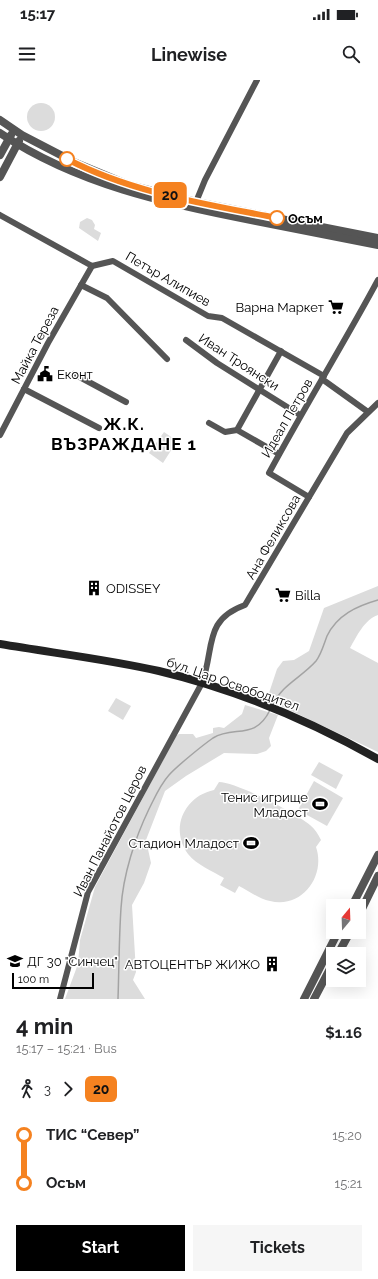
<!DOCTYPE html>
<html lang="en">
<head>
<meta charset="utf-8">
<style>
  :root { --surface:#fff; --page:#f6f6f6; --text:#202124; --muted:#757577; --accent:#000 }
  body { margin:0; font-family:Raleway,sans-serif; background:var(--page); color:var(--text); height:100vh; display:flex; flex-direction:column; font-size:15px; white-space:nowrap }
  * { box-sizing:border-box; margin:0 }
  p { font-size:13px; color:var(--muted) }
  .icon { flex:none; width:22px; height:22px; fill:none; stroke:currentColor; stroke-width:2; stroke-linecap:round; stroke-linejoin:round }
  .map { position:relative; height:919px; overflow:hidden }
  .panel { display:flex; flex-direction:column; background:var(--surface); flex:1 }
  .panel>* { flex:none }
  .badge { padding:0 8px; border-radius:6px; font-size:14px; line-height:26px }
  .needle { width:26px; rotate:19deg }
  .controls { position:absolute; left:326px; top:819px; display:grid; gap:8px }
  .controls a { display:grid; place-items:center; width:40px; height:40px; border-radius:0px; background:var(--surface); box-shadow:0 4px 16px #0002; font-size:20px }
  .scale { position:absolute; left:12px; bottom:10px; width:82px; box-sizing:border-box; padding-left:4px; border:2px solid #000; border-top:0; font-size:11px; line-height:14px; white-space:nowrap; color:#000; -webkit-text-stroke:3px #fff; paint-order:stroke }
  .map>.badge { position:absolute; translate:-50% -50%; box-shadow:0 0 0 2px #fff }
  .legs { display:flex; align-items:center; gap:6px; height:44px; padding:0 16px; font-size:13px }
  .legs p { margin-inline-start:auto }
  .summary { display:flex; align-items:center; justify-content:space-between; height:68px; padding:0 16px }
  h1 { font-size:22px; font-weight:700; line-height:30px }
  .button { display:flex; gap:8px; margin-top:auto; padding:8px 16px }
  .button a { flex:1; height:46px; border-radius:0px; background:var(--accent); color:#fff; font-size:16px; font-weight:700; line-height:46px; text-align:center }
  .button a+a { background:var(--page); color:var(--text) }
  ul { padding:0 16px; list-style:none }
  li { display:flex; align-items:center; gap:14px; height:48px; font-size:15px }
  li i { display:grid; place-items:center; width:6px; height:100%; margin:0 5px; background:currentColor }
  li i::after { content:''; width:10px; height:10px; margin:-5px; border:3px solid; border-radius:50%; background:var(--surface) }
  li p { margin-inline-start:auto }
  li:first-child i { background:linear-gradient(#0000 50%,currentColor 0) }
  li:last-child i { background:linear-gradient(currentColor 50%,#0000 0) }
  .status { display:flex; justify-content:space-between; align-items:center; height:28px; padding:0 20px; background:var(--surface); direction:ltr }
  .status svg { height:11px; fill:currentColor }
  header { display:flex; justify-content:space-between; align-items:center; height:52px; padding:0 16px; background:var(--surface); font-size:18px; font-weight:700 }
  .map>svg:first-child { display:block }
  .green { fill:#dcdcdc }
  .lines { fill:none; stroke-linecap:round; stroke-linejoin:round }
  .stream { stroke:#a3a3a3; stroke-width:1.5 }
  .minor { stroke:#555; stroke-width:6 }
  .tertiary { stroke:#555; stroke-width:8 }
  .secondary { stroke:#222; stroke-width:8 }
  .line-1-casing { stroke:#fff; stroke-width:9 }
  .line-1 { stroke:#f58220; stroke-width:6 }
  .stop-1-dot { fill:#fff; stroke:#f58220; stroke-width:2 }
  .labels { text-anchor:middle; dominant-baseline:central; stroke-width:3; stroke-linejoin:round; paint-order:stroke }
  .stop-label { font-size:13px; font-weight:bold; fill:#000; stroke:#fff; text-anchor:start }
  .street-label { font-size:13px; fill:#000; stroke:#fff }
  .poi-label { font-size:13px; fill:#000; stroke:#fff; text-anchor:end }
  .district-label { font-size:17px; font-weight:bold; letter-spacing:1px; fill:#000; stroke:#fff }
</style>
</head>
<body>
<div class="status"><b>15:17</b><svg viewBox="0 0 49 12"><path d="M0 12V9h3v3zM5 12V6h3v6zM10 12V3h3v9zM15 12V0h3v12zM26 1h20v11H26zM47 4h2v5h-2z"/></svg></div>
<header><svg class="icon" aria-label="menu" viewBox="0 0 24 24"><path d="M4 6h16M4 12h16M4 18h16"/></svg>Linewise<svg class="icon" aria-label="search" viewBox="0 0 24 24"><circle cx="10" cy="10" r="6"/><path d="M15 15l6 6"/></svg></header>
<div class="map">
<svg width="378" height="919" viewBox="0 0 378 919">
  <rect width="100%" height="100%" fill="#fff"/>
  <g class="green">
    <circle cx="41" cy="37" r="14"/>
    <polygon points="87,138 92,140 95,145 94,149 101,153 98,161 79,148 80,142"/>
    <polygon points="164,352 177,361 163,383 149,373"/>
    <path d="M 378,506 L 378,535 C 364,540 357,556 350,568 L 378,583 L 378,672 L 281,626 L 282,622 L 268,616 L 277,589 L 283,581 L 294,580 L 309,571 L 324,528 Z"/>
    <polygon points="116,618 131,626 123,640 108,631"/>
    <polygon points="245,625 278,635 269,658 271,666 266,671 257,674 224,673 186,696 165,711 146,760 151,783 144,803 132,825 136,892 133,900 145,919 65,919 78,884 80,860 95,807 176,656 179,654 193,654 196,658 213,653 213,648 219,647 224,648 242,634"/>
    <polygon points="319,682 343,695 336,709 311,695"/>
    <polygon points="314,701 343,718 327,746 298,730"/>
    <path d="M 219,702 C 236,702 296,733 310,745 C 315,749 318,754 321,760 L 316,767 C 326,796 302,829 270,821 C 259,819 249,811 239,806 L 235,813 L 220,805 L 224,798 C 212,791 197,785 188,774 C 169,748 185,716 214,710 Z"/>
  </g>
  <g class="lines">
    <g class="stream">
      <path d="M 273,624 C 282,605 302,597 316,581 C 321,575 324,564 327,556 C 337,535 357,526 378,520"/>
      <path d="M 118,919 C 119,889 119,858 121,828 C 123,795 135,758 149,729 C 155,717 160,705 169,695 C 177,686 203,665 213,658 C 234,645 255,661 270,630"/>
    </g>
    <g class="minor">
      <polyline points="196,122 205,100 257,0"/>
      <polyline points="0,135 92,186 113,181 208,236 222,238 324,296"/>
      <polyline points="81,205 107,218 167,279"/>
      <polyline points="186,260 217,283 300,335"/>
      <polyline points="74,294 126,322"/>
      <polyline points="322,299 368,332"/>
      <polyline points="24,309 99,348"/>
      <polyline points="209,343 225,352 237,350 281,271"/>
      <polyline points="237,350 279,374"/>
      <polyline points="0,355 48,263 92,186"/>
      <path d="M 309,417 L 269,393 C 304,328 343,265 378,200"/>
      <path d="M 60,919 L 88,812 L 202,603 C 215,568 203,540 245,525 L 347,353 L 378,323"/>
    </g>
    <g class="tertiary">
      <polyline points="0,40 22,55 76,83 129,105 196,122 378,158"/>
      <path d="M 0,53 C 76,104 167,124 256,141 C 297,149 337,157 378,165"/>
      <polyline points="0,75 11,55"/>
      <polyline points="0,97 19,61"/>
      <polyline points="352,826 378,775"/>
      <polyline points="359,835 378,796"/>
      <polyline points="338,874 350,852"/>
      <polyline points="304,919 338,852"/>
      <polyline points="314,919 333,883"/>
    </g>
    <path class="secondary" d="M 0,564 C 53,573 106,579 159,591 C 235,609 310,641 378,679"/>
  </g>
  <g class="lines">
    <defs>
      <path id="line-1" d="M 67,79 C 132,113 206,124 277,138"/>
    </defs>
    <use href="#line-1" class="line-1-casing"/>
    <use href="#line-1" class="line-1"/>
  </g>
  <defs>
    <symbol id="supermarket-bare" viewBox="-9 -9 18 18"><path d="M-6-5.5h2.5l.6 2H6L4.5 2H-2.5L-4.4-4H-6ZM-1.5 3.2a1.3 1.3 0 1 0 .1 0ZM3 3.2a1.3 1.3 0 1 0 .1 0Z" fill="#000" stroke="#fff" stroke-width="2.5" paint-order="stroke"/></symbol>
    <symbol id="civic-bare" viewBox="-9 -9 18 18"><path d="M-.6-6.5H3V-4.5H.6V-3L4-1V1h2V6H-6V1h2V-1L-.6-3ZM-1.2 2.5V6h2.4V2.5Z" fill="#000" stroke="#fff" stroke-width="2.5" paint-order="stroke"/></symbol>
    <symbol id="building-bare" viewBox="-9 -9 18 18"><path d="M-4-6H4V6H1V3H-1V6H-4ZM-2.5-4.3h1.7v1.8h-1.7ZM.8-4.3h1.7v1.8H.8ZM-2.5-1h1.7V.8h-1.7ZM.8-1h1.7V.8H.8Z" fill="#000" stroke="#fff" stroke-width="2.5" paint-order="stroke"/></symbol>
    <symbol id="stadium-bare" viewBox="-9 -9 18 18"><path d="M0-5a6.5 5 0 1 0 0 10a6.5 5 0 1 0 0-10ZM-3.5-1.8h7v3.6h-7Z" fill="#000" stroke="#fff" stroke-width="2.5" paint-order="stroke"/></symbol>
    <symbol id="school-bare" viewBox="-9 -9 18 18"><path d="M0-5L7-2L0 1L-7-2ZM-4 1L0 2.5L4 1V4Q0 6-4 4Z" fill="#000" stroke="#fff" stroke-width="2.5" paint-order="stroke"/></symbol>
  </defs>
  <g fill-rule="evenodd">
    <use href="#supermarket-bare" x="325" y="216" width="22" height="22"/>
    <use href="#civic-bare" x="34" y="283" width="22" height="22"/>
    <use href="#building-bare" x="83" y="497" width="22" height="22"/>
    <use href="#supermarket-bare" x="272" y="504" width="22" height="22"/>
    <use href="#stadium-bare" x="309" y="713" width="22" height="22"/>
    <use href="#stadium-bare" x="240" y="752" width="22" height="22"/>
    <use href="#school-bare" x="4" y="870" width="22" height="22"/>
    <use href="#building-bare" x="261" y="873" width="22" height="22"/>
  </g>
  <g class="stop-1-dot">
    <circle cx="67" cy="79" r="7"/>
    <circle cx="277" cy="138" r="7"/>
  </g>
  <g class="labels">
    <g class="stop-label">
      <text x="288" y="138">Осъм</text>
    </g>
    <g class="street-label">
      <text transform="translate(168 199) rotate(30)">Петър Алипиев</text>
      <text transform="translate(35 265) rotate(-62)">Майка Тереза</text>
      <text transform="translate(239 282) rotate(33)">Иван Троянски</text>
      <text transform="translate(287 338) rotate(-60)">Идеал Петров</text>
      <text transform="translate(273 457) rotate(-60)">Ана Феликсова</text>
      <text transform="translate(233 604) rotate(19)">бул. Цар Освободител</text>
      <text transform="translate(110 751) rotate(-63)">Иван Панайотов Церов</text>
    </g>
    <g class="poi-label">
      <text x="324" y="227">Варна Маркет</text>
      <text x="57" y="294" text-anchor="start">Еконт</text>
      <text x="106" y="508" text-anchor="start">ODISSEY</text>
      <text x="295" y="515" text-anchor="start">Billa</text>
      <text x="308" y="717">Тенис игрище<tspan x="308" dy="15">Младост</tspan></text>
      <text x="239" y="763">Стадион Младост</text>
      <text x="27" y="881" text-anchor="start">ДГ 30 "Синчец"</text>
      <text x="260" y="884">АВТОЦЕНТЪР ЖИЖО</text>
    </g>
    <g class="district-label">
      <text x="124" y="344">Ж.К.<tspan x="124" dy="20">ВЪЗРАЖДАНЕ 1</tspan></text>
    </g>
  </g>
</svg>
<div class="controls">
<a><svg class="needle" viewBox="-14 -14 28 28"><path d="M0-13l5 13h-10z" fill="#e53935"/><path d="M0 13l5-13h-10z" fill="#757577"/></svg></a>
<a><svg class="icon" aria-label="layers" viewBox="0 0 24 24"><path d="M12 4l9 5-9 5-9-5zM3 14l9 5 9-5"/></svg></a>
</div>
<div class="scale">100 m</div>
<b class="badge" style="left:170px;top:115px;background:#f58220;color:#111">20</b>
</div>
<section class="panel">
<div class="summary"><div><h1>4 min</h1><p>15:17 – 15:21 · Bus</p></div><b>$1.16</b></div>
<div class="legs"><svg class="icon" aria-label="walk" viewBox="0 0 24 24"><circle cx="13" cy="4" r="2"/><path d="M13 8l-2 6 4 7M11 14l-3 7M7 12l3-4h3l4 4"/></svg>3<svg class="icon" aria-label="forward" viewBox="0 0 24 24"><path d="M9 5l7 7-7 7"/></svg><b class="badge" style="background:#f58220;color:#111">20</b></div>
<ul>
<li><i style="color:#f58220"></i><b>ТИС “Север”</b><p>15:20</p></li>
<li><i style="color:#f58220"></i><b>Осъм</b><p>15:21</p></li>
</ul>
<div class="button"><a>Start</a><a>Tickets</a></div>
</section>
</body>
</html>
